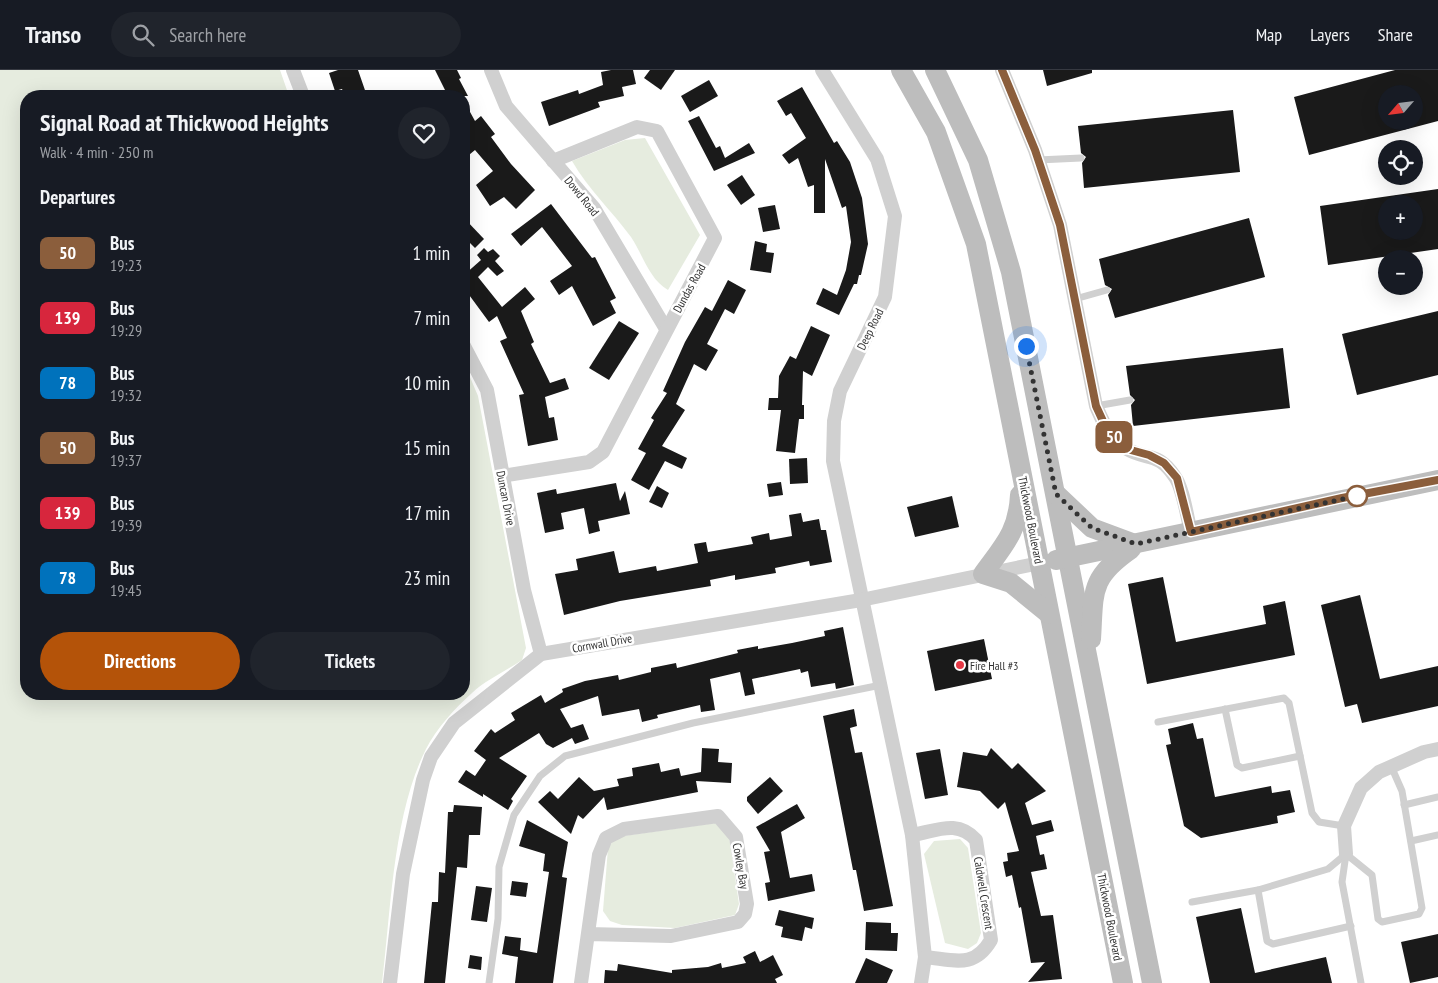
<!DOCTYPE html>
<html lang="en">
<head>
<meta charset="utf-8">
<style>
  :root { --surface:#171b24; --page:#20242c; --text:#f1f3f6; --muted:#9ea1a6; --line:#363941; --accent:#b45309 }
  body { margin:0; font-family:"PT Sans Narrow",sans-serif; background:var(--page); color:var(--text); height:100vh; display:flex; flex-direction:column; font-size:19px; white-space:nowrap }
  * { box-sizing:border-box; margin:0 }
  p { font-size:16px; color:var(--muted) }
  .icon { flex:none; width:28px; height:28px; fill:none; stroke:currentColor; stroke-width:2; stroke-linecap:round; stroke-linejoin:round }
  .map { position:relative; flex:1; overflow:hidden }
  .side { position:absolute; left:20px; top:20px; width:450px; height:610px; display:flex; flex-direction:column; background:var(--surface); border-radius:20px; box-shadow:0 5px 20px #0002 }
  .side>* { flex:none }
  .badge { padding:0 10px; border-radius:8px; font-size:18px; line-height:32px }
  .needle { width:32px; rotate:242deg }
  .tools { position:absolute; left:1378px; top:15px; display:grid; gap:10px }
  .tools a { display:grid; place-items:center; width:45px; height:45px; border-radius:50%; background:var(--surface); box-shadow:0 5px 20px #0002; font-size:25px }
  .you { position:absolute; width:25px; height:25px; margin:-12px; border:4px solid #fff; border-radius:50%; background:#1a73e8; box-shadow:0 0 0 8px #1a73e833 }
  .map>.badge { position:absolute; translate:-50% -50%; box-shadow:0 0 0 2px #fff }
  h2 { padding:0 20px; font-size:19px; line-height:45px }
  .round { display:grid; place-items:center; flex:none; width:52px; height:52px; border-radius:26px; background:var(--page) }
  .overview { display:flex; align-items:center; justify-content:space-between; height:85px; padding:0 20px }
  h1 { font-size:24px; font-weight:700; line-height:38px }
  .action { display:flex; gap:10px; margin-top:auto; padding:10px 20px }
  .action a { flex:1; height:58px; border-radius:30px; background:var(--accent); color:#fff; font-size:20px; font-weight:700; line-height:58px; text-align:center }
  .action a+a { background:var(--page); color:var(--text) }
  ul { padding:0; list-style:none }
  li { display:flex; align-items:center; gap:15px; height:65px; padding:0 20px }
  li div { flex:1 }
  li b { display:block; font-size:19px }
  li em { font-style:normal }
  li .badge { min-width:55px; font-weight:700; text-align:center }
  header { display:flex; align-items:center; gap:30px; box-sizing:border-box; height:70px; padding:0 25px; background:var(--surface); border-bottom:1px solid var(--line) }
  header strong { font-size:24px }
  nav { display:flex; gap:28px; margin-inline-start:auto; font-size:18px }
  .search { width:350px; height:45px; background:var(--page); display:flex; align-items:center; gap:12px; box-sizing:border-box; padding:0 18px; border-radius:28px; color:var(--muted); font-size:19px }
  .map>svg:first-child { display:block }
  .green { fill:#e6ecdf }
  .building { fill:#1a1a1a; fill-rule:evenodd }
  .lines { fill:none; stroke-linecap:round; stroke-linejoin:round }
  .lane { stroke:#d0d0d0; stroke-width:7 }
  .street { stroke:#d0d0d0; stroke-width:14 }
  .secondary { stroke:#bdbdbd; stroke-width:20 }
  .line-casing { stroke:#fff; stroke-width:11 }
  .line { stroke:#8b5e3c; stroke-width:8 }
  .walk { stroke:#333; stroke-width:5; stroke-dasharray:0 9 }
  .stop-dot { fill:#fff; stroke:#8b5e3c; stroke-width:2.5 }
  .poi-dot { fill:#e63946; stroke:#fff; stroke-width:2 }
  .labels { text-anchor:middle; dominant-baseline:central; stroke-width:5; stroke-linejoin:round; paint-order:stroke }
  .street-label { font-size:12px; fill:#333; stroke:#fff }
  .poi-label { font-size:12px; fill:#333; stroke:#fff; text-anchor:start }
</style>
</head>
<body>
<header>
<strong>Transo</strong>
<div class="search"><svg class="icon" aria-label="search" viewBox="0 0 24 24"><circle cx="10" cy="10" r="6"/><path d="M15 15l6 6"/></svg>Search here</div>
<nav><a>Map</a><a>Layers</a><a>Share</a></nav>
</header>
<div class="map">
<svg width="1438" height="913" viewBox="0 0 1438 913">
  <rect width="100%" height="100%" fill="#fff"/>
  <g class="green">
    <path d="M 0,0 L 280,0 L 289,26 L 26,26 L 26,624 L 464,624 L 464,293 L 478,326 L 526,578 L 522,590 C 506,601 486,610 472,623 C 455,638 436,659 426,679 C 393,744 391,840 382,913 L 0,913 Z"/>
    <path d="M 645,68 L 700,165 L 668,220 C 649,209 643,185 631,167 C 612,141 588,119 572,91 L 625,70 Z"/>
    <polygon points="715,753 729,766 739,834 735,845 675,858 622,855 610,851 603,841 608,778 616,767"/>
    <polygon points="960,769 968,778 981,863 977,873 968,879 945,873 924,784 934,771"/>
  </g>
  <g class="building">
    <polygon points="338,0 358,0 367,26 345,26 342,19 335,21 329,3"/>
    <polygon points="435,0 457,0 461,8 459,9 468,26 448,26"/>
    <polygon points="611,0 633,0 636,14 622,17 624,26 598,32 600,37 549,56 541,32 578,20 579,24 603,15 601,2"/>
    <polygon points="650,0 675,0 661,20 644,8"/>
    <polygon points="1043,0 1092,0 1092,3 1047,16"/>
    <path d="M 1395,0 L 1438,0 L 1438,51 L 1309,85 L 1294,27 ZM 1386,24 L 1414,24 L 1414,51 L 1386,51 Z"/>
    <polygon points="709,10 718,26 690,42 681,26"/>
    <polygon points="802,17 834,73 837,71 850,92 862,128 868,174 861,205 859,205 857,214 854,214 839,245 816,234 823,218 837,225 846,200 851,172 846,136 842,138 825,89 825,143 814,143 814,115 808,117 798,88 789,94 782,85 806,68 791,43 786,46 777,31"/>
    <polygon points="464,31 475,51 481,46 495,64 491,67 511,94 535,120 516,139 504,127 490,136 476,115 493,101 475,80 464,89"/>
    <polygon points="1233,40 1240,102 1084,118 1082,93 1086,87 1081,83 1078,56"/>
    <polygon points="699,46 716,78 720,76 725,88 749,73 755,83 714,101 688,51"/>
    <polygon points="742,105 755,125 741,135 727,115"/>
    <path d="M 1438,119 L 1438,179 L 1328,195 L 1320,136 ZM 1386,134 L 1414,134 L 1414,161 L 1386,161 Z"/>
    <polygon points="551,134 592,188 595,187 616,228 610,231 616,243 593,256 572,216 559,225 550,211 572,196 542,157 521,176 511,164"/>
    <polygon points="775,135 780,159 763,162 758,138"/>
    <polygon points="464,148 484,169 475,178 464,167"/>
    <polygon points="1249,148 1265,207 1115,248 1108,225 1112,219 1105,215 1099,189"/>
    <polygon points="755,171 767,174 766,182 774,183 771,203 750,200"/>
    <polygon points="484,178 488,182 493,179 500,186 495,191 504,201 497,206 488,197 478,207 502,237 525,217 535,229 521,241 534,272 531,274 550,313 565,308 569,319 545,327 549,348 554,347 558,370 528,376 519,325 524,324 500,271 507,268 497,246 489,252 464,218 464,205 481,190 477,185"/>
    <polygon points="728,210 746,220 734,244 725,239 707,274 718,280 706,301 694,294 676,334 685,340 662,376 687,388 682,399 665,391 649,420 631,410 646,383 638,379 654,350 651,348 667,323 663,321 685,272 705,237 712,241"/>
    <polygon points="1438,241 1438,305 1357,325 1342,264"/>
    <polygon points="619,251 639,263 609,310 589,298"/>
    <polygon points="811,256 830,265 812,306 803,301 802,335 804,335 804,349 799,349 795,383 776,381 781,340 768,340 769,328 778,328 779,306 790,286 796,289"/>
    <polygon points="1283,278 1290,338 1133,356 1131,335 1135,330 1130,325 1126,296"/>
    <polygon points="807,388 808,413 790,414 789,389"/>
    <polygon points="781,412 783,425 769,427 767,414"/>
    <polygon points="616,413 620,431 625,421 630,444 598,451 600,461 589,464 584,438 561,443 564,459 545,463 537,423 556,419 557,424"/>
    <polygon points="657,416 669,423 662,438 649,432"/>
    <polygon points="952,426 959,457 915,467 907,437"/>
    <polygon points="801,443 803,452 819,449 821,460 826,460 832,492 810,496 809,491 775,498 776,503 764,505 735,510 735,505 710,510 711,516 620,531 564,545 555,504 578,500 576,489 614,481 619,503 656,496 657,501 698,493 694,474 706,472 708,482 753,474 751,467 769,463 770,470 792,466 789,445"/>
    <polygon points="1163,507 1176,572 1266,554 1263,536 1285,531 1295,585 1147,614 1128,514"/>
    <polygon points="1360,525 1380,609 1438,596 1438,636 1362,653 1357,634 1345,637 1321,535"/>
    <polygon points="843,557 854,615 836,619 835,613 811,617 808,601 801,603 800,599 752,609 755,624 745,626 740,602 710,609 715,640 701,642 700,635 657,645 658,648 642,652 639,639 602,646 598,626 560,639 571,658 583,654 589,669 575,674 572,668 553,678 546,674 539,663 499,688 527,706 511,729 513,731 508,740 483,724 483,727 458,712 466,700 475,706 486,690 474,681 491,659 495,663 515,650 511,643 541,625 545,633 563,622 562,619 585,611 618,605 619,610 651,602 651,598 676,593 677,598 738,583 737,580 758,576 758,579 792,573 825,566 824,561"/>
    <polygon points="984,569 992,609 935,621 927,581"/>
    <polygon points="854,639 857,656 850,658 855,683 862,682 893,836 864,841 856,800 853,800 823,646"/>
    <polygon points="1193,653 1197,669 1203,668 1215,727 1271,716 1272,723 1290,720 1295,742 1277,746 1278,753 1201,768 1184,756 1166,675 1171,674 1168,659"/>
    <polygon points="702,678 719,679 718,692 732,693 731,713 696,711 698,722 607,740 604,727 583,749 578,745 571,764 538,732 550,721 558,729 579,707 594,721 619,716 617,709 633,706 632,698 659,693 661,702 679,698 681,706 701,702"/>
    <polygon points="991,678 1012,699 1018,693 1046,721 1025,733 1032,755 1051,750 1054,761 1036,766 1040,785 1044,784 1047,799 1031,802 1041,846 1053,845 1062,909 1028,912 1045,892 1031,893 1021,837 1019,838 1012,805 1006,807 1003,792 1008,791 1007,783 1019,781 1005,732 998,739 980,721 957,717 963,682 987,686"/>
    <polygon points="940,679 948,725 925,729 916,683"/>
    <polygon points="770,707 783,721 758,744 747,731 747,727"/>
    <polygon points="797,734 805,748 781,762 790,808 812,804 815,821 768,831 765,813 770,812 764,782 770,781 756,757"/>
    <polygon points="454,735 482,737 480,765 469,765 467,798 457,797 445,913 424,913 432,832 438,832 439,802 445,803 448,742 453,742"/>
    <polygon points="527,750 568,772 562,807 567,808 553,913 515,913 518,887 502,884 505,866 521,868 520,880 537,883 549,802 543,801 545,784 519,776"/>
    <polygon points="512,811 528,813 526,827 510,825"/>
    <polygon points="476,816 492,818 487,852 471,850"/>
    <polygon points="1241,838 1255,903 1326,887 1332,913 1210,913 1196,847"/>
    <polygon points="779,840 814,848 812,859 805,857 802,871 781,867 783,857 775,855"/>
    <polygon points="866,852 891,853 891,863 898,863 897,881 865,880"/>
    <polygon points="1438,864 1438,907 1410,913 1401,872"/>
    <polygon points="755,881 760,892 773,885 783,905 775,909 777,913 604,913 605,900 617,901 618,894 672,903 672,900 708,897 721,893 722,898 746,893 743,887"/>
    <polygon points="470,885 482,887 481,900 468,898"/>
    <polygon points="866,888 893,900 887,913 855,913"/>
  </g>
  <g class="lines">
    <g class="lane">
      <polyline points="1038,90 1081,88"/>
      <polyline points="1075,229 1107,220"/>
      <polyline points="1096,336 1130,330"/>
      <polyline points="1225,639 1237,695 1242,698 1300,686"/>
      <polyline points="1158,652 1284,628 1289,633 1312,743 1319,752 1344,756"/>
      <polyline points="1404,735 1438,727"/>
      <polyline points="1411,771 1438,765"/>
      <polyline points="1346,784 1372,805 1378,849 1382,852 1419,844 1422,838 1402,721 1391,696"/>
      <polyline points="1346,784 1342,812 1361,913"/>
      <polyline points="1258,820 1328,799 1346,784"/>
      <polyline points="1192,832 1258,820 1267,871 1273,874 1351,856"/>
      <polyline points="489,913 498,849 499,797 514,745 540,706 565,686 693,653 881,615"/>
    </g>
    <g class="street">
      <polyline points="293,0 303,26"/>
      <polyline points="491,0 506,36 594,138 666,259"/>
      <polyline points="822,0 877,89 895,146 885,227 840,321 834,351 833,391 912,765 925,887 921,913"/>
      <path d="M 1002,0 L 1035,80 L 1060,155 L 1096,336 C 1103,352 1110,370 1127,379 C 1147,391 1158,381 1175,407 C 1183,418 1187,447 1191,462"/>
      <polyline points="464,276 487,320 524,520 541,584"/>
      <polyline points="502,406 589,392 603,382 715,168 657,61 637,57 553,91"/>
      <path d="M 912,765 C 937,761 957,749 976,770 L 991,870 C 974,899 955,890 925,887"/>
      <polyline points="1346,784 1344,756 1361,718 1379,702 1424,682 1438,679"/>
      <polyline points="390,913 403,804 423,710 431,687 454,653 541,584 861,530 1040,493"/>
      <polyline points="581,913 599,785 606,768 624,759 718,746 736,767 747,834 745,844 738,852 671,866 588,864"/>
    </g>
    <g class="secondary">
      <polyline points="901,0 936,62 976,174 1123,913"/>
      <polyline points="935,0 978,90 1011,202 1152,913"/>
      <polyline points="1056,424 1092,458 1135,474"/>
      <path d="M 1020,425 C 1018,462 1004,475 983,504 L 1011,513 L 1049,544"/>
      <polyline points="1056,490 1438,410"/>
      <path d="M 1091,569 C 1094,522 1089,508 1131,479"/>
    </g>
  </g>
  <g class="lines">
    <defs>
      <polyline id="line" points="1002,0 1035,80 1060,155 1096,336 1108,362 1127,379 1149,385 1164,393 1177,408 1191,462 1342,428 1438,410"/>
    </defs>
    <use href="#line" class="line-casing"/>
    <use href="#line" class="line"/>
    <polyline class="walk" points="1026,276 1056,424 1092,458 1136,474 1361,425 1357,426"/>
  </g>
  <circle class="stop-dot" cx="1357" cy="426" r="10"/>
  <circle class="poi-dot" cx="960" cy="595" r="5"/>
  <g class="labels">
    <g class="street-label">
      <text transform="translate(582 126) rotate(51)">Dowd Road</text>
      <text transform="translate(689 218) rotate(-61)">Dundas Road</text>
      <text transform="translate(870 259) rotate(-64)">Deep Road</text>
      <text transform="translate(506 428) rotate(79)">Duncan Drive</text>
      <text transform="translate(1031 450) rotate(79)">Thickwood Boulevard</text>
      <text transform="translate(602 573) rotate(-10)">Cornwall Drive</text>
      <text transform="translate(741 796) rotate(80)">Cowley Bay</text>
      <text transform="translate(984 823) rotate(81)">Caldwell Crescent</text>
      <text transform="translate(1110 847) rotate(79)">Thickwood Boulevard</text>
    </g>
    <g class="poi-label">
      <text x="970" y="595">Fire Hall #3</text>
    </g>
  </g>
</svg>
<div class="tools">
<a><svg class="needle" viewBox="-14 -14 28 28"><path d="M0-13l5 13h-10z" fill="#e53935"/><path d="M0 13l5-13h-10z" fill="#9ea1a6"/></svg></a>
<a><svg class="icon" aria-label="locate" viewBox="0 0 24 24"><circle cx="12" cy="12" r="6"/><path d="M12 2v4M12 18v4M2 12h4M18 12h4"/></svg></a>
<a>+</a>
<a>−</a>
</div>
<div class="you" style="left:1026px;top:276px"></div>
<b class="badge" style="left:1114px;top:367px;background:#8b5e3c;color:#fff">50</b>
<section class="side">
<div class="overview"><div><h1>Signal Road at Thickwood Heights</h1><p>Walk · 4 min · 250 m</p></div><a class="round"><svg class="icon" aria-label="heart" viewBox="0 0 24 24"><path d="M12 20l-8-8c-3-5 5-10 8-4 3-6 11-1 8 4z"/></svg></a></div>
<h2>Departures</h2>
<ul>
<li><span class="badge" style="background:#8b5e3c;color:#fff">50</span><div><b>Bus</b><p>19:23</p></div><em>1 min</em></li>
<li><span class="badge" style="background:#d7263d;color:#fff">139</span><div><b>Bus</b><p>19:29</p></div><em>7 min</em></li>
<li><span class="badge" style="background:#0072bc;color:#fff">78</span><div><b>Bus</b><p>19:32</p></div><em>10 min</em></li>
<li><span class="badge" style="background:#8b5e3c;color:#fff">50</span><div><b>Bus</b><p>19:37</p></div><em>15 min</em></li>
<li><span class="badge" style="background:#d7263d;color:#fff">139</span><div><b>Bus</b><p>19:39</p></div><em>17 min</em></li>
<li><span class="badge" style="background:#0072bc;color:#fff">78</span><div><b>Bus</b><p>19:45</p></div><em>23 min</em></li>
</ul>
<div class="action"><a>Directions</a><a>Tickets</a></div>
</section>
</div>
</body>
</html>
